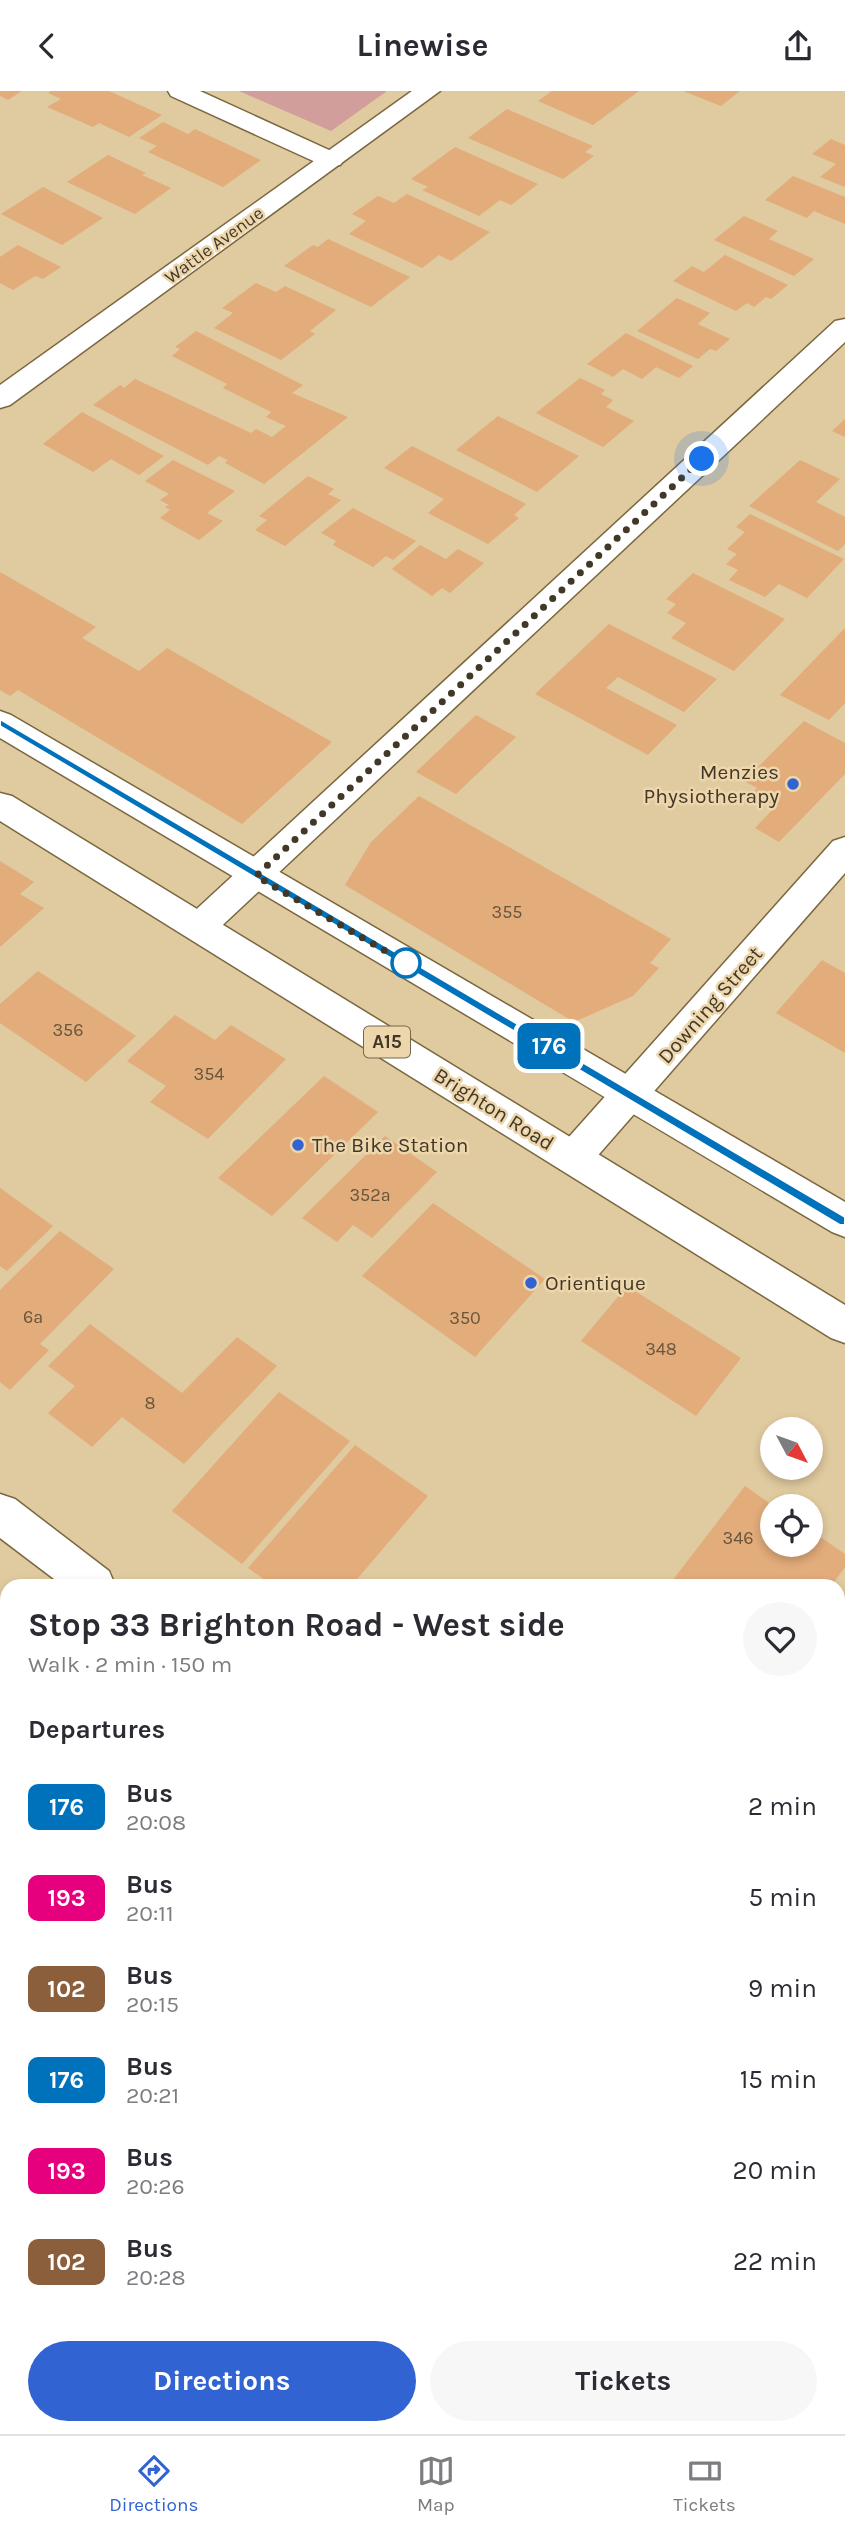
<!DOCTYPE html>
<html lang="en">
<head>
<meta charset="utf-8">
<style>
  :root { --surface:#fff; --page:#f7f7f7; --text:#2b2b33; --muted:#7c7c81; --line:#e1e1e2; --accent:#3163d2 }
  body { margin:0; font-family:Karla,sans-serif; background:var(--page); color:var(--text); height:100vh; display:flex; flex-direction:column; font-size:26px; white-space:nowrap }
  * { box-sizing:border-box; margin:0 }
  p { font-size:23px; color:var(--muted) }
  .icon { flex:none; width:38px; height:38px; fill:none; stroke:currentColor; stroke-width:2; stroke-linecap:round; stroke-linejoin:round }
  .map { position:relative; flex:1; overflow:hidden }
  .panel { position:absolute; left:0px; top:1488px; width:845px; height:856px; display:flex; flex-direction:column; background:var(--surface); border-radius:21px 21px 0 0; box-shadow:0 4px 10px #0003 }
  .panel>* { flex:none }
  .badge { padding:0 14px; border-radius:10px; font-size:24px; line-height:46px }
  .needle { width:46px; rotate:131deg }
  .tools { position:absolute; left:760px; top:1326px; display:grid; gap:14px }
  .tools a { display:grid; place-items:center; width:63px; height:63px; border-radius:50%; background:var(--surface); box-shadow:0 4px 10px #0003; font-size:35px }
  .you { position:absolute; width:35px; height:35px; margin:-18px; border:5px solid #fff; border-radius:50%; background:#1a73e8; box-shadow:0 0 0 10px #1a73e833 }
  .map>.badge { position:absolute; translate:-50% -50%; box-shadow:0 0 0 4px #fff }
  h2 { padding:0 28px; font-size:26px; line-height:63px }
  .round { display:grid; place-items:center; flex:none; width:74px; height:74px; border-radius:37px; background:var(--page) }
  .head { display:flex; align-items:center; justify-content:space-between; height:119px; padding:0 28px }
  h1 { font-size:33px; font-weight:700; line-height:52px }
  .action { display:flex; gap:14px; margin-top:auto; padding:14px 28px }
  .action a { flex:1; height:80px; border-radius:42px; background:var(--accent); color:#fff; font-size:28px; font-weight:700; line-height:80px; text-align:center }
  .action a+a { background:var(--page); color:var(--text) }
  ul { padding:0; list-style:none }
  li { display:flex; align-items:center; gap:21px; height:91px; padding:0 28px }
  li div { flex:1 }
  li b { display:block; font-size:26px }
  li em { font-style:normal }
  li .badge { min-width:77px; font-weight:700; text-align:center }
  header { display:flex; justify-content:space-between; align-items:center; height:91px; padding:0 28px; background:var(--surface); font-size:32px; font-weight:700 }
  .tabs { display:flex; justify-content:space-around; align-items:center; height:98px; border-top:2px solid var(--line); background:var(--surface); font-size:19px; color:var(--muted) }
  .tabs a { display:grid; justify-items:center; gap:4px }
  .tabs .selected { color:var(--accent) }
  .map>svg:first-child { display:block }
  .green { fill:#d19e9b }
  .building { fill:#e2ac7b }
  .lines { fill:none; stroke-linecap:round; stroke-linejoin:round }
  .street-casing { stroke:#7a673f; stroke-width:3 }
  .secondary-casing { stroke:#7a673f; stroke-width:3 }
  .primary-casing { stroke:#7a673f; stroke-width:3 }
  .street { fill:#fff; fill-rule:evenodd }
  .secondary { fill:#fff; fill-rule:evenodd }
  .primary { fill:#fff; fill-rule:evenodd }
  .line { fill:#0072bc; stroke:#fff; stroke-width:2 }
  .walk { stroke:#413827; stroke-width:7; stroke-dasharray:0 12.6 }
  .poi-dot { fill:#3163d2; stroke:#edd6ac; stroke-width:2.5 }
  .stop-dot { fill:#fff; stroke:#0072bc; stroke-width:3.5 }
  .labels { text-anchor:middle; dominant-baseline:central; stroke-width:5; stroke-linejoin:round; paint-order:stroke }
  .far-street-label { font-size:18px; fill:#413827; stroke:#edd6ac }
  .number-label { font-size:18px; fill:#69553c }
  .shield { fill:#edd6ac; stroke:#75674f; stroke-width:2 }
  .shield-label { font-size:19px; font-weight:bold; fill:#413827 }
  .poi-label { font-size:21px; fill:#413827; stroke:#edd6ac; text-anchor:start }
  .street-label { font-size:21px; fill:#413827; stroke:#edd6ac }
</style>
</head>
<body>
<header><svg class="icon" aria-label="back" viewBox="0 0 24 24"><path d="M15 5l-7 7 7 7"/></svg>Linewise<svg class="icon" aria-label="share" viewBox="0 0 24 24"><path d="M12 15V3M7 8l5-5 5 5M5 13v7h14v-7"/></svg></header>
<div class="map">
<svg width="845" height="2343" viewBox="0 0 845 2343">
  <rect width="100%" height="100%" fill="#e0ca9f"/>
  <polygon class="green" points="239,0 387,0 331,40"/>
  <g class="building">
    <polygon points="0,0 22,0 8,9 0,5"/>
    <polygon points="51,0 109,0 162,24 129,46 99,32 93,36 47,16 61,8 48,2"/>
    <polygon points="552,0 639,0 593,34 538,10"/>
    <polygon points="683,0 740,0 721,15"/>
    <polygon points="507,18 593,55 585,61 594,65 563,88 468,47"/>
    <polygon points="163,31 188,43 195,38 261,69 223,96 148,61 157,55 139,47"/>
    <polygon points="831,48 845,54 845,96 820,86 836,73 812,63"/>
    <polygon points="455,56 538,93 511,114 500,109 479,125 422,99 428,96 411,88"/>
    <polygon points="108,64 146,82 142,84 171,97 135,123 67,91"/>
    <polygon points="793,85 845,106 845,133 814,120 807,127 765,109"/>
    <polygon points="43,96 103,127 62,154 1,123"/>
    <polygon points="407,103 490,141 451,170 439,164 422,177 349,143 366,130 352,123 378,105 394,112"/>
    <polygon points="744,125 778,140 769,148 814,168 794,185 714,149"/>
    <polygon points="328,148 410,186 371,216 284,175 313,154 318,156"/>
    <polygon points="18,154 61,176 43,188 35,185 13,199 0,192 0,166"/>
    <polygon points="725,164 788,194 771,208 766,206 754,216 747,212 736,220 673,190 692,175 704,181"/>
    <polygon points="256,192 276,201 285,195 336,219 310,240 315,243 281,269 214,237 233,222 222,217"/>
    <polygon points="677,207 710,222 698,233 730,248 716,260 710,258 698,268 637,240"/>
    <polygon points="196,240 303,294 292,302 348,326 264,393 225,372 228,369 219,365 208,374 93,314 120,294 124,297 135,288 251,342 256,338 272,346 286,335 266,326 271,321 223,297 227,293 172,265 180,258 175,256"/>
    <polygon points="626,242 693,275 679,287 656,276 642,288 623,278 613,286 587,273"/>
    <polygon points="580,287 605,299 601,303 613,309 606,316 634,330 603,356 536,322"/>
    <polygon points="82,321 164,365 139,384 111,368 93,381 43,353"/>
    <polygon points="498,325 579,365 537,401 456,359"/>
    <polygon points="845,328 845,346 832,340"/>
    <polygon points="412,355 526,413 514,424 519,427 488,453 428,422 444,408 384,377"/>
    <polygon points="173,369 235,400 207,422 223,430 199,449 160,427 170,419 165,416 169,414 160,409 169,403 145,390"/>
    <polygon points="800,369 840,388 816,411 845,426 845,453 838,460 749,415"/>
    <polygon points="308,385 334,398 328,403 341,409 285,455 255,439 267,429 259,425"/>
    <polygon points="353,417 416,450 393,469 386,465 373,476 333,454 336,450 321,442"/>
    <polygon points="750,423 844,468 807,507 779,493 765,506 729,489 738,479 726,473 737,463 727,458 745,441 736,436"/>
    <polygon points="420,454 446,468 458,458 484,472 450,502 442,497 432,505 392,478"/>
    <polygon points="0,481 96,536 82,547 139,580 167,557 332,651 242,733 18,599 10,605 0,599"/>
    <polygon points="693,482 785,528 734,580 671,547 686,532 667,522 676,513 666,508"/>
    <polygon points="609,533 717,588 684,621 618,586 606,597 677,634 648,664 535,603"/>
    <polygon points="845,537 845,612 829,629 780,604"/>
    <polygon points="476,624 516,646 456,703 416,681"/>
    <polygon points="804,630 845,652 845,683 779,751 755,737 776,715 753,702 757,697 744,690"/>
    <polygon points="419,705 671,848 650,872 659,877 633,905 574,931 345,794 371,751"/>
    <polygon points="0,770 34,791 20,803 44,817 0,856"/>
    <polygon points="822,869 845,882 845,962 776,922"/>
    <polygon points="38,880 136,945 86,991 0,932 0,913"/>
    <polygon points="175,924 215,949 231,934 286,968 208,1048 150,1011 166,995 127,970"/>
    <polygon points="324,985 378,1021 272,1125 218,1087"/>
    <polygon points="385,1045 437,1081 372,1147 353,1134 337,1151 302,1127"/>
    <polygon points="0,1097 53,1135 7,1180 0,1175"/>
    <polygon points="433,1112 545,1188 475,1266 362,1185"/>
    <polygon points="60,1140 114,1178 40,1253 49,1259 10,1299 0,1291 0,1199"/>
    <polygon points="627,1195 741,1267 696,1325 581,1250"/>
    <polygon points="90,1233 182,1302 237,1246 277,1275 184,1373 122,1326 92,1356 48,1322 75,1295 48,1275"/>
    <polygon points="279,1301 350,1350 242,1473 172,1420"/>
    <polygon points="355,1354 428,1405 352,1494 272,1494 248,1477"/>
    <polygon points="745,1395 775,1416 772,1416 772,1454 810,1454 810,1439 845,1463 845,1476 832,1494 669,1494"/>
    <polygon points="7,1599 7,1726 0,1734 0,1607"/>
    <polygon points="7,1753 7,1815 0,1823 0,1761"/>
    <polygon points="7,1943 7,2017 0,2011 0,1952"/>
    <polygon points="838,2030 845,2035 845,2154 838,2165"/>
    <polygon points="838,2195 845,2201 845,2343 774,2343 766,2336 838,2336"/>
    <polygon points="50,2336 195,2336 190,2343 50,2343 47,2340"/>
    <polygon points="623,2336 714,2336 722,2343 619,2343"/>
  </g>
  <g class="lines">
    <defs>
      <g id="street">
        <polygon points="168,0 200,0 340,64 344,69 340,74 322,74 171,5"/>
        <polygon points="845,228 845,251 212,844 200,848 188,844 183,835 188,826 835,230"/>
        <polygon points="845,746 845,782 586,1078 573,1082 560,1078 554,1067 560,1056 833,750"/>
        <polygon points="0,1403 15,1408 109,1480 115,1494 62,1494 0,1447"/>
        <polygon points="845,1669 845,1720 838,1723 838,1672"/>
        <polygon points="385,2336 439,2336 436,2343 382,2343"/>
      </g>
      <polygon id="secondary" points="412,0 440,0 10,314 0,317 0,294"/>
      <g id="primary">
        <polygon points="0,620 11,624 845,1111 845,1146 832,1141 0,647"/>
        <polygon points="0,702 12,705 845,1214 845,1252 831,1247 0,730"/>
      </g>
    </defs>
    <use href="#street" class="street-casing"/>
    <use href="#secondary" class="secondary-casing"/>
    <use href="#primary" class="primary-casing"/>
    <use href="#street" class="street"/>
    <use href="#secondary" class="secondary"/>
    <use href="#primary" class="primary"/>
  </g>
  <polygon class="line" points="0,628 845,1126 845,1134 840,1134 0,635"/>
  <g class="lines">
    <polyline class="walk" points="406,872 256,785 702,368"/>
  </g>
  <g class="poi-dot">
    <circle cx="793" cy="693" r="7"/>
    <circle cx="298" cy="1054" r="7"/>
    <circle cx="531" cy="1192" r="7"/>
  </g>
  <circle class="stop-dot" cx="406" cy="872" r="14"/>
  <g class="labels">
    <g class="far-street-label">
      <text transform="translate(214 154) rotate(-36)">Wattle Avenue</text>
    </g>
    <g class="number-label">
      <text x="507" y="821">355</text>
      <text x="68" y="939">356</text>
      <text x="209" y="983">354</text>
      <text x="370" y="1104">352a</text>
      <text x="33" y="1226">6a</text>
      <text x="465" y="1227">350</text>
      <text x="661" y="1258">348</text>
      <text x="150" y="1312">8</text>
      <text x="738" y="1447">346</text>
    </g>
    <rect class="shield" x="364" y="935.5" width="46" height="31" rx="5"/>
    <g class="shield-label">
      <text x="387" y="951">A15</text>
    </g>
    <g class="poi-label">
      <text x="779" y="681" text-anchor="end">Menzies<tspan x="779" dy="24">Physiotherapy</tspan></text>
      <text x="312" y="1054">The Bike Station</text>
      <text x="545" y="1192">Orientique</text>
    </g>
    <g class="street-label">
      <text transform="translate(710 914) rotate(-49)">Downing Street</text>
      <text transform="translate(494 1018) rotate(32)">Brighton Road</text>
    </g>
  </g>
</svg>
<div class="tools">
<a><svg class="needle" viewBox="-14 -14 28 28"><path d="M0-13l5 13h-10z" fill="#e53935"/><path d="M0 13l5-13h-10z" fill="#7c7c81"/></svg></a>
<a><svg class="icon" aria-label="locate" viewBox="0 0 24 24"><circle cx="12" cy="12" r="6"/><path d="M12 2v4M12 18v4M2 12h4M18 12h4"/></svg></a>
</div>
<div class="you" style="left:702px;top:368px"></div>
<b class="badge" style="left:549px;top:955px;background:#0072bc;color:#fff">176</b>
<section class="panel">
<div class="head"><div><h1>Stop 33 Brighton Road - West side</h1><p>Walk · 2 min · 150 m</p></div><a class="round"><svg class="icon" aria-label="heart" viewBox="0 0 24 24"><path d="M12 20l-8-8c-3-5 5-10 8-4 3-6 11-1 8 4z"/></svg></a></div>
<h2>Departures</h2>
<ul>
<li><span class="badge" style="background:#0072bc;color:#fff">176</span><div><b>Bus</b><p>20:08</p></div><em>2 min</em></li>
<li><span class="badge" style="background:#e6007e;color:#fff">193</span><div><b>Bus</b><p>20:11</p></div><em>5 min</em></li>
<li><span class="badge" style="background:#8b5e3c;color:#fff">102</span><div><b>Bus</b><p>20:15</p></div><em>9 min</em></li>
<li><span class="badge" style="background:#0072bc;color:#fff">176</span><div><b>Bus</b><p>20:21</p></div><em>15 min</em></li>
<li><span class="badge" style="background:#e6007e;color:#fff">193</span><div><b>Bus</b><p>20:26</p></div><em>20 min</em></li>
<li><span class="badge" style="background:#8b5e3c;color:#fff">102</span><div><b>Bus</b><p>20:28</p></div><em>22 min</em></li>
</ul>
<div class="action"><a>Directions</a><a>Tickets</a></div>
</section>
</div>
<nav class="tabs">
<a class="selected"><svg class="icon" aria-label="directions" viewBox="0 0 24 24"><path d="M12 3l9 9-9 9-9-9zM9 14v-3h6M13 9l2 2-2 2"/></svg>Directions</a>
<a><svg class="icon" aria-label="map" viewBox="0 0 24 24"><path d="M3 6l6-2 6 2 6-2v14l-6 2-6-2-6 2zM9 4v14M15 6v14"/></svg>Map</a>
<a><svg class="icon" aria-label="tickets" viewBox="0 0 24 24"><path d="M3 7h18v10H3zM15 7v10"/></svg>Tickets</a>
</nav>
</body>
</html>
